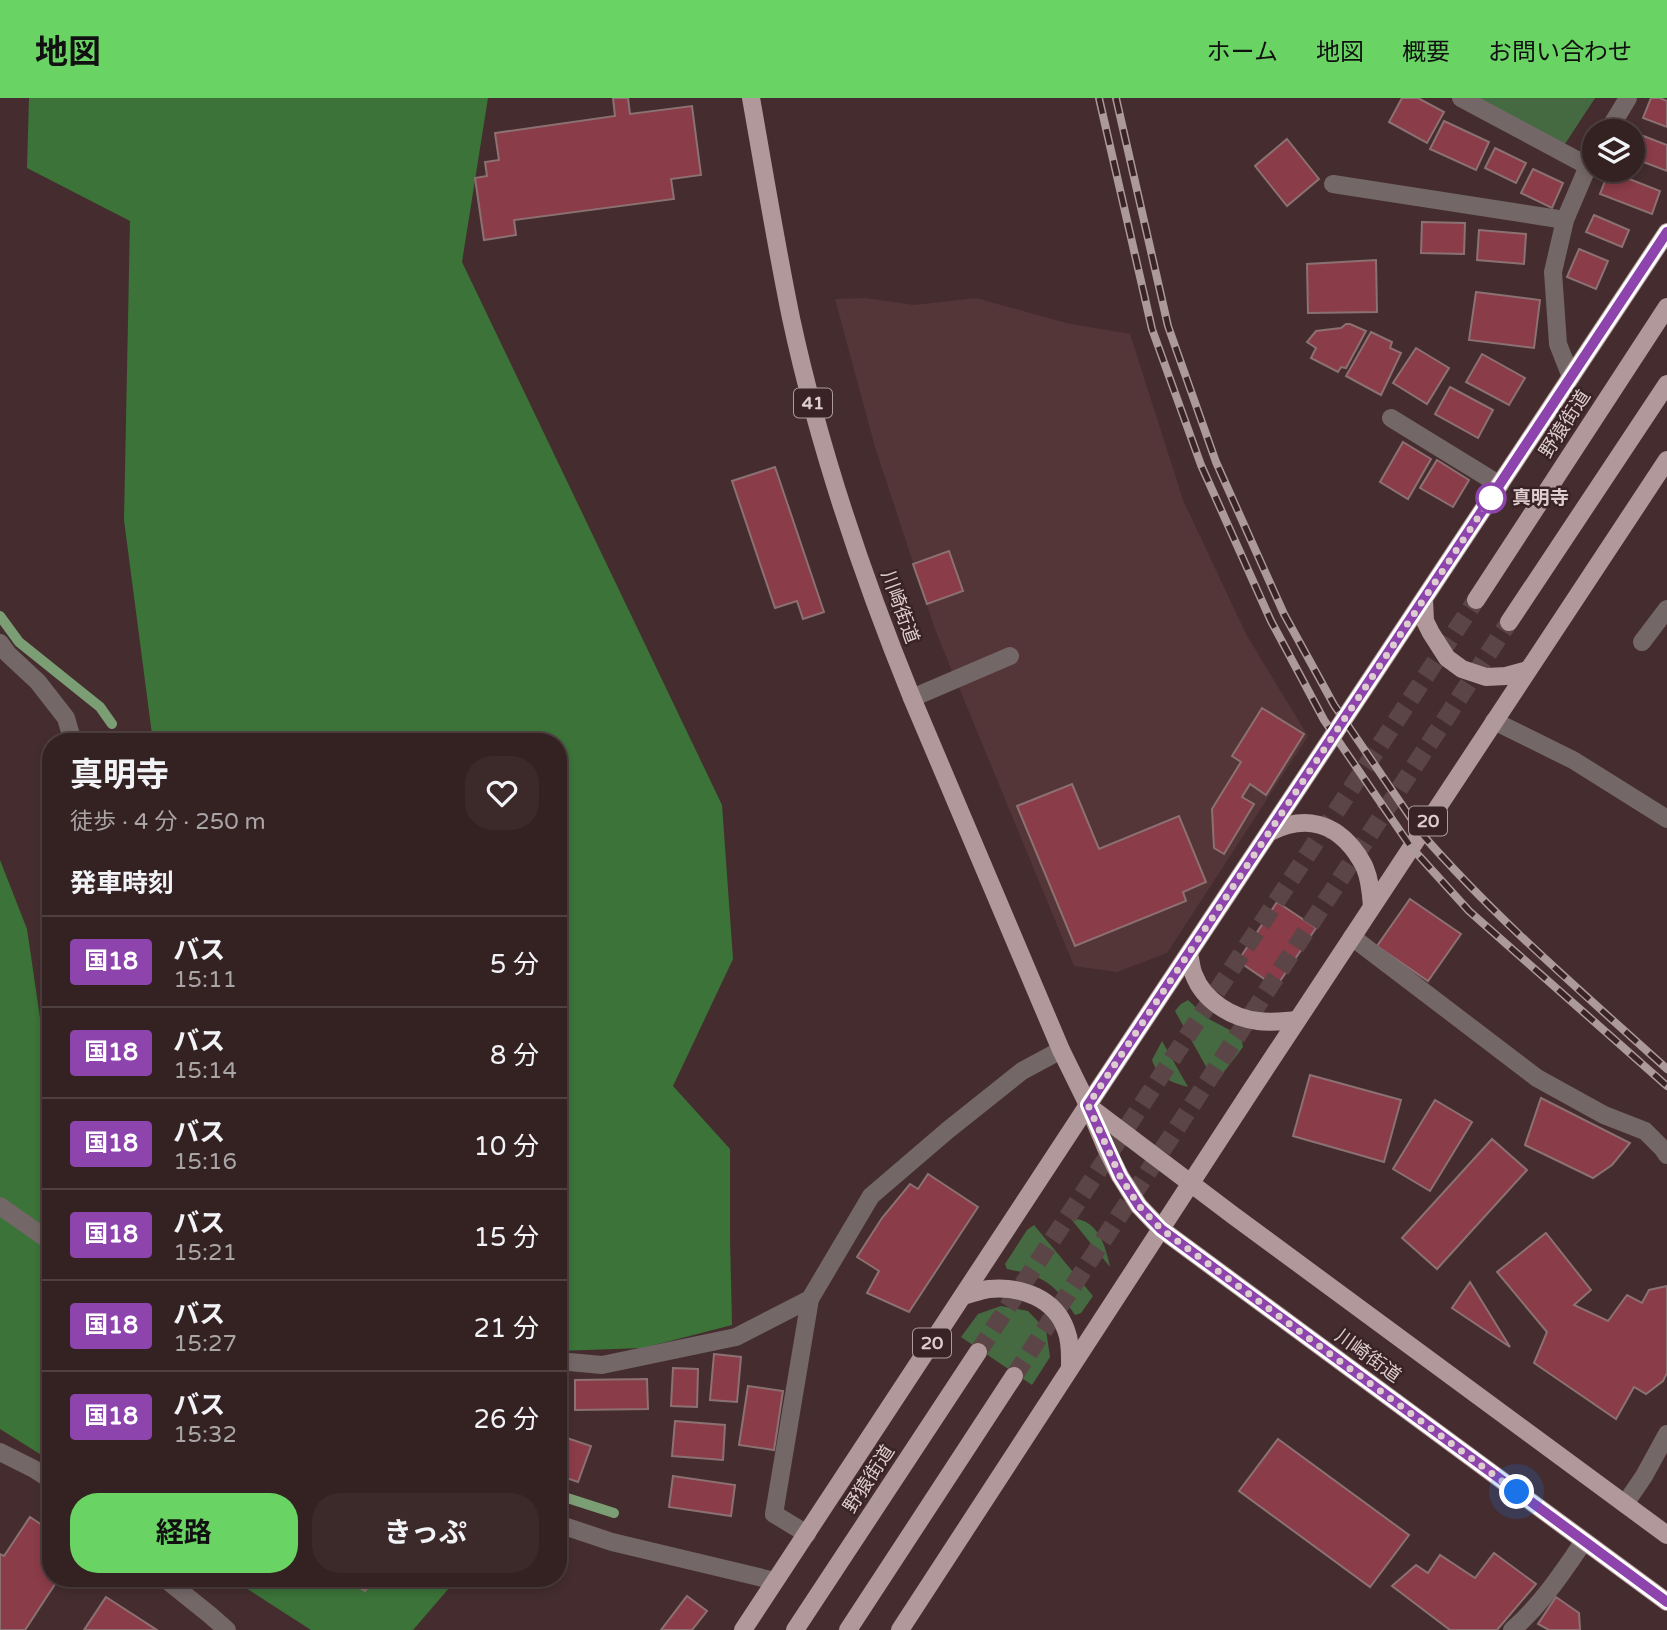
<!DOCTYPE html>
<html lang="ja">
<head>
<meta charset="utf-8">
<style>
  :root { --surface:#342223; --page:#3c2a2b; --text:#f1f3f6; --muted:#a9a4a6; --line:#4e3f41; --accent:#69d464 }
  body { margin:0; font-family:"Varela Round","Noto Sans JP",sans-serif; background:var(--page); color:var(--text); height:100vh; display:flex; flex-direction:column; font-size:26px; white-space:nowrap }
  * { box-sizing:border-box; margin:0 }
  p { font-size:23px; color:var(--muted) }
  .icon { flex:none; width:38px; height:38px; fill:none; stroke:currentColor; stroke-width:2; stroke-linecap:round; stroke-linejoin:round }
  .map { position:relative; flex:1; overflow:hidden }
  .drawer { position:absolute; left:42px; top:635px; width:525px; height:854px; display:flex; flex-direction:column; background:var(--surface); border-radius:28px; box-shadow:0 4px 10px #0003,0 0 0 2px var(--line) }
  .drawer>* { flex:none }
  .badge { padding:0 14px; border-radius:5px; font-size:24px; line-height:46px }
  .controls { position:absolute; left:1582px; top:21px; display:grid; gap:14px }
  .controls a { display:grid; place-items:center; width:63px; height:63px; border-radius:50%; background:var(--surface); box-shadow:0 4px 10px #0003,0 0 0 2px var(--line); font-size:35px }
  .you { position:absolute; width:35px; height:35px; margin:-18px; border:5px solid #fff; border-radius:50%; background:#1a73e8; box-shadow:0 0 0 10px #1a73e833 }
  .map>.badge { position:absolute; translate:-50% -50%; box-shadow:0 0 0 4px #fff }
  h2 { padding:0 28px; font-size:26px; line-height:63px }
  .round { display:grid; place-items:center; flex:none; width:74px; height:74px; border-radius:28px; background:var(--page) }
  .summary { display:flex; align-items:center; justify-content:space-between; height:119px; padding:0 28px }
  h1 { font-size:33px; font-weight:700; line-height:52px }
  .action { display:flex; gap:14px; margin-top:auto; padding:14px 28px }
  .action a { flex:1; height:80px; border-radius:28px; background:var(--accent); color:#111; font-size:28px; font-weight:700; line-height:80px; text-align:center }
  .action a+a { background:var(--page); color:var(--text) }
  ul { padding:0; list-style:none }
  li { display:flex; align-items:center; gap:21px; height:91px; padding:0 28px; border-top:2px solid var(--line) }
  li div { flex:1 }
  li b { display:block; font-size:26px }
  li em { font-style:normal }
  li .badge { min-width:77px; font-weight:700; text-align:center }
  header { display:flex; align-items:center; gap:42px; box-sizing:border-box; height:98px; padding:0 35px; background:var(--accent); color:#111 }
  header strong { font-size:33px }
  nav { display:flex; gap:38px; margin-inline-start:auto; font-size:24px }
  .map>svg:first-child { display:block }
  .built { fill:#543538 }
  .green { fill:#456a42 }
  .forest { fill:#3b7338 }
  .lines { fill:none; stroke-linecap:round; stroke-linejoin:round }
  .stream { stroke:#7c9e75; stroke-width:10 }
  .building { fill:#8a3c48; stroke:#8c7173; stroke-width:2 }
  .major-tunnel { stroke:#5c4547; stroke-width:18; stroke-dasharray:18 9; stroke-linecap:butt }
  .minor { stroke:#746768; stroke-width:18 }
  .major { stroke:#b1989a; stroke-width:18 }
  .rail-casing { stroke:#ac999b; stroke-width:8 }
  .rail { stroke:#3a2326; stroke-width:5; stroke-dasharray:16; stroke-linecap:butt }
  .line-casing { stroke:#fff; stroke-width:16 }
  .line { stroke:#8e44ad; stroke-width:10 }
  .walk { stroke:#ddcdce; stroke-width:7; stroke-dasharray:0 12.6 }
  .stop-dot { fill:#fff; stroke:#8e44ad; stroke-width:3.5 }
  .labels { text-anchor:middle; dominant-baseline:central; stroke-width:5; stroke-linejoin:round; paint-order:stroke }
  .shield { fill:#3a2326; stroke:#ac9a9c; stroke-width:2 }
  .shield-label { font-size:18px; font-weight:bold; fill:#ddcdce }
  .street-label { font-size:19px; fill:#ddcdce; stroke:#3a2326 }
  .stop-label { font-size:19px; font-weight:bold; fill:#ddcdce; stroke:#3a2326; text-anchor:start }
</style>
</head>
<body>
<header>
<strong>地図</strong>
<nav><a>ホーム</a><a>地図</a><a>概要</a><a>お問い合わせ</a></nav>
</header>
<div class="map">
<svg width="1667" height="1532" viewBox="0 0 1667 1532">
  <rect width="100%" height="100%" fill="#452d2f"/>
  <polygon class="built" points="865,200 914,207 976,200 1066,225 1130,236 1183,402 1247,538 1308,638 1167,855 1117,874 1074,868 936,534 875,349 835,201"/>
  <g class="green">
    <polygon points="1478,0 1595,0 1563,49"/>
    <polygon points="1188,902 1207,920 1241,938 1243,949 1217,983 1213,981 1175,913 1181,906"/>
    <path d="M 1162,943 L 1188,989 C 1171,984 1158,980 1152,962 Z"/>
    <path d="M 1071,1121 C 1097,1119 1106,1149 1110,1169 Z"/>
    <path d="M 1034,1127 L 1093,1198 L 1081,1215 L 1075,1217 C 1054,1185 1044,1178 1007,1171 L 1005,1166 L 1027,1132 Z"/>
    <polygon points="1001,1208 1028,1213 1046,1232 1050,1259 1032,1287 961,1239 978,1216"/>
  </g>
  <g class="forest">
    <polygon points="29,0 488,0 462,164 722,707 733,861 673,988 730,1051 730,1140 732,1227 643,1250 558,1253 558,644 153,644 124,422 130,123 27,70"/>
    <polygon points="0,762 27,831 51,995 51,1363 0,1331"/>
    <polygon points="441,1480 450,1489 413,1532 311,1532 232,1481"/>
  </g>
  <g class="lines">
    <g class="stream">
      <polyline points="0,518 19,544 100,609 112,626"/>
      <polyline points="558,1397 614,1415"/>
    </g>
  </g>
  <g class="building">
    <polygon points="613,0 628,0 630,16 692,8 701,77 671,81 674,101 514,122 516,137 484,142 475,80 487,78 485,64 499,62 495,35 615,18"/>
    <polygon points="1402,0 1418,0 1444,14 1427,45 1389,24"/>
    <polygon points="1651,0 1660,0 1667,3 1667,29 1643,20"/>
    <polygon points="1444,23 1489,44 1476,72 1430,51"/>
    <polygon points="1633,34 1667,47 1667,73 1633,60"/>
    <polygon points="1287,41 1319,81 1287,108 1255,68"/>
    <polygon points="1495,50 1526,65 1516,85 1485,70"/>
    <polygon points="1533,71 1563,85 1552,110 1521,95"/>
    <polygon points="1609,73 1660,93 1652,116 1600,96"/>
    <polygon points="1594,117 1629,132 1622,149 1586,134"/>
    <polygon points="1422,124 1465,125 1464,156 1421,155"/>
    <polygon points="1479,132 1526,136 1524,166 1477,162"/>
    <polygon points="1579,151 1608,163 1596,191 1567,179"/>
    <polygon points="1376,162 1377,214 1308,215 1307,166"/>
    <polygon points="1476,194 1540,202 1534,250 1469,242"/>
    <polygon points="1346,226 1350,226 1366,233 1346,270 1341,269 1338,274 1311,260 1316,250 1307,244 1316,233 1341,230"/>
    <polygon points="1371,234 1392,244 1390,250 1401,255 1381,297 1346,278"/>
    <polygon points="1416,250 1449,270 1427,306 1393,285"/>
    <polygon points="1482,256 1525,280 1509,307 1466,284"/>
    <polygon points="1450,289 1493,312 1478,340 1435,316"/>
    <polygon points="1403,344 1431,361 1408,401 1380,384"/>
    <polygon points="1437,362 1469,382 1453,409 1420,390"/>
    <polygon points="775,369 824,514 803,521 797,503 775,510 732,383"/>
    <polygon points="949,453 963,493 927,506 913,466"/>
    <polygon points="1262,610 1304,636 1266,697 1250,686 1242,699 1254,706 1224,756 1214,750 1212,711 1241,664 1232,658"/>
    <polygon points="1072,686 1099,751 1179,718 1206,784 1183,794 1186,803 1075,848 1017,708"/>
    <polygon points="1410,801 1461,836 1428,883 1377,848"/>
    <polygon points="1277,804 1316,830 1276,889 1238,863"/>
    <polygon points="1310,977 1401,1002 1384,1064 1293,1038"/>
    <polygon points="1541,1000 1630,1045 1612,1067 1593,1080 1525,1047"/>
    <polygon points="1435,1002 1472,1024 1430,1093 1393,1071"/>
    <polygon points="1492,1041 1527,1072 1437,1171 1402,1140"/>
    <polygon points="928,1076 978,1109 909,1214 867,1195 879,1173 857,1159 882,1120 910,1086 918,1091"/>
    <polygon points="1546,1135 1591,1192 1574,1207 1608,1223 1627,1197 1642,1205 1649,1192 1667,1188 1667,1275 1663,1283 1646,1296 1634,1289 1616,1321 1534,1265 1547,1234 1497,1174"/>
    <polygon points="1470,1184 1510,1249 1452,1210"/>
    <polygon points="714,1256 741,1259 737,1304 710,1302"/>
    <polygon points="673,1270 698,1271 697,1309 671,1308"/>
    <polygon points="647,1281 648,1311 575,1312 575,1282"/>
    <polygon points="748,1288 783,1293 774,1352 739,1347"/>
    <polygon points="675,1323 725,1327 723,1362 672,1358"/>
    <polygon points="558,1337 591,1348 578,1384 558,1377"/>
    <polygon points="1278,1341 1409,1437 1370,1489 1239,1393"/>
    <polygon points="673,1378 735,1387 731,1418 669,1409"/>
    <polygon points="30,1419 51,1433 51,1480 59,1480 25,1532 0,1532 0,1456 4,1458"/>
    <polygon points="1494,1455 1536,1486 1497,1532 1450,1532 1392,1488 1416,1467 1428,1475 1440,1457 1475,1480"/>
    <polygon points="346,1480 374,1480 365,1493"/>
    <polygon points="687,1498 707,1513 692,1532 661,1532"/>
    <polygon points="106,1499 157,1532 84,1532"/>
    <polygon points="1556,1499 1579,1515 1580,1532 1549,1532 1538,1526"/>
  </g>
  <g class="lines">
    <g class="major-tunnel">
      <polyline points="978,1254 1476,502"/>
      <polyline points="1014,1278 1509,524"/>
    </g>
    <g class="minor">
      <polyline points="1461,0 1588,68"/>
      <polyline points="1608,33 1628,0"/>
      <polyline points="1333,86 1565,122"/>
      <polyline points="1571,279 1558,246 1553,174 1565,122 1588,68 1594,58"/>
      <polyline points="1391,320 1500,387"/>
      <polyline points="1642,544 1667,511"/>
      <polyline points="0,545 8,556 38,584 66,620 73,644"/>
      <polyline points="912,600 1010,558"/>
      <polyline points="1494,623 1573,662 1667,721"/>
      <polyline points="1352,839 1537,980 1604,1017 1645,1033 1663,1051 1667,1057"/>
      <polyline points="0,1108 51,1144"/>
      <polyline points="558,1263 602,1267 736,1239 810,1201 871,1098 948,1032 1022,973 1061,952"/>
      <polyline points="0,1354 34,1371 51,1382"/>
      <polyline points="1625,1406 1644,1378 1667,1336"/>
      <polyline points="558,1426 612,1444 775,1483"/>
      <polyline points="807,1436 774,1416 810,1201"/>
      <polyline points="164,1480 210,1517 227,1532"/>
      <path d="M 1512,1532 C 1541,1507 1563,1474 1584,1443"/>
    </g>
    <g class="major">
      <path d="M 751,0 C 764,73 776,147 791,220 C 819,350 862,477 912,600 L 1061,952 L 1088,1007 L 1106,1050 L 1120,1078 L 1139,1108 L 1161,1131 L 1667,1504"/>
      <polyline points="1424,502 1425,523 1431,535 1447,560 1462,571 1486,579 1506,578 1528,572"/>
      <polyline points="1476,502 1667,209"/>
      <polyline points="1509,524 1667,286"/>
      <path d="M 1270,734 C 1304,717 1335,724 1357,756 C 1360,761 1363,765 1365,770 C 1370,782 1371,795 1372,808"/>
      <path d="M 1189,856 C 1191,863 1191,871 1194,877 C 1204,903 1232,920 1258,923 C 1271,925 1284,923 1297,922"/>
      <polyline points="1091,1010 1234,1118 1667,1437"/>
      <path d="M 963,1198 C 971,1196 981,1192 989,1191 C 1021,1188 1055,1200 1066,1232 C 1071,1244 1070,1257 1070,1270"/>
      <polyline points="743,1532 1088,1007 1667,134"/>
      <polyline points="795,1532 978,1254"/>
      <polyline points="848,1532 1014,1278"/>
      <polyline points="900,1532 1252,991 1667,362"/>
    </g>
    <defs>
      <g id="rail">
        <polyline points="1099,0 1152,231 1201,367 1271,523 1324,622 1411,749 1469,813 1667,988"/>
        <path d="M 1116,0 L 1168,228 L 1216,364 L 1284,516 L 1334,607 L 1421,735 C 1495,820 1583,895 1667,971"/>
      </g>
    </defs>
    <use href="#rail" class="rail-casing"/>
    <use href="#rail" class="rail"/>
  </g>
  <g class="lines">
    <defs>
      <polyline id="line" points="1667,134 1088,1007 1120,1078 1139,1108 1161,1131 1667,1504"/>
    </defs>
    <use href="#line" class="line-casing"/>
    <use href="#line" class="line"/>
    <polyline class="walk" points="1491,400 1088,1007 1120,1078 1139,1108 1161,1131 1517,1394"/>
  </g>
  <circle class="stop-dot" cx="1491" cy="400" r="14"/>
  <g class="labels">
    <g class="shield">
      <rect x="794" y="290.5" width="38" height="29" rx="5"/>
      <rect x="1409" y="708.5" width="38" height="29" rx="5"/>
      <rect x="913" y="1230.5" width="38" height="29" rx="5"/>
    </g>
    <g class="shield-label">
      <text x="813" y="305">41</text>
      <text x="1428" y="723">20</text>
      <text x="932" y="1245">20</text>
    </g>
    <g class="street-label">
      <text transform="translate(1565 326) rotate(-57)">野猿街道</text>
      <text transform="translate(900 509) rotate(70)">川崎街道</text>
      <text transform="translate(1368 1258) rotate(36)">川崎街道</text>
      <text transform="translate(869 1381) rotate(-57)">野猿街道</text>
    </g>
    <g class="stop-label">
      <text x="1512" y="400">真明寺</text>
    </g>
  </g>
</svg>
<div class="controls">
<a><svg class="icon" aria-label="layers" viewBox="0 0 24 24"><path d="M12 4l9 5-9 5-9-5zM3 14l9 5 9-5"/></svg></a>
</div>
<div class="you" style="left:1517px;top:1394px"></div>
<section class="drawer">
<div class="summary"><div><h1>真明寺</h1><p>徒歩 · 4 分 · 250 m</p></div><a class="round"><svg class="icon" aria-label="heart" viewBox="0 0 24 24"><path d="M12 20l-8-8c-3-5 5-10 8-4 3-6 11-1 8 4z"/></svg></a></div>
<h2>発車時刻</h2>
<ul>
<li><span class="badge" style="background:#8e44ad;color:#fff">国18</span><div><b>バス</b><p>15:11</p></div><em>5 分</em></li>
<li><span class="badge" style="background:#8e44ad;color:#fff">国18</span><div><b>バス</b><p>15:14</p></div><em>8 分</em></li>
<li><span class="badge" style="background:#8e44ad;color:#fff">国18</span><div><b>バス</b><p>15:16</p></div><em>10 分</em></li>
<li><span class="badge" style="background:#8e44ad;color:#fff">国18</span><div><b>バス</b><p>15:21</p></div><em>15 分</em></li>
<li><span class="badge" style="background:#8e44ad;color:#fff">国18</span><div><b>バス</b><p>15:27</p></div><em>21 分</em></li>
<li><span class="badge" style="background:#8e44ad;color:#fff">国18</span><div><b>バス</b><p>15:32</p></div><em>26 分</em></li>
</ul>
<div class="action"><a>経路</a><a>きっぷ</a></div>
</section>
</div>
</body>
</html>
